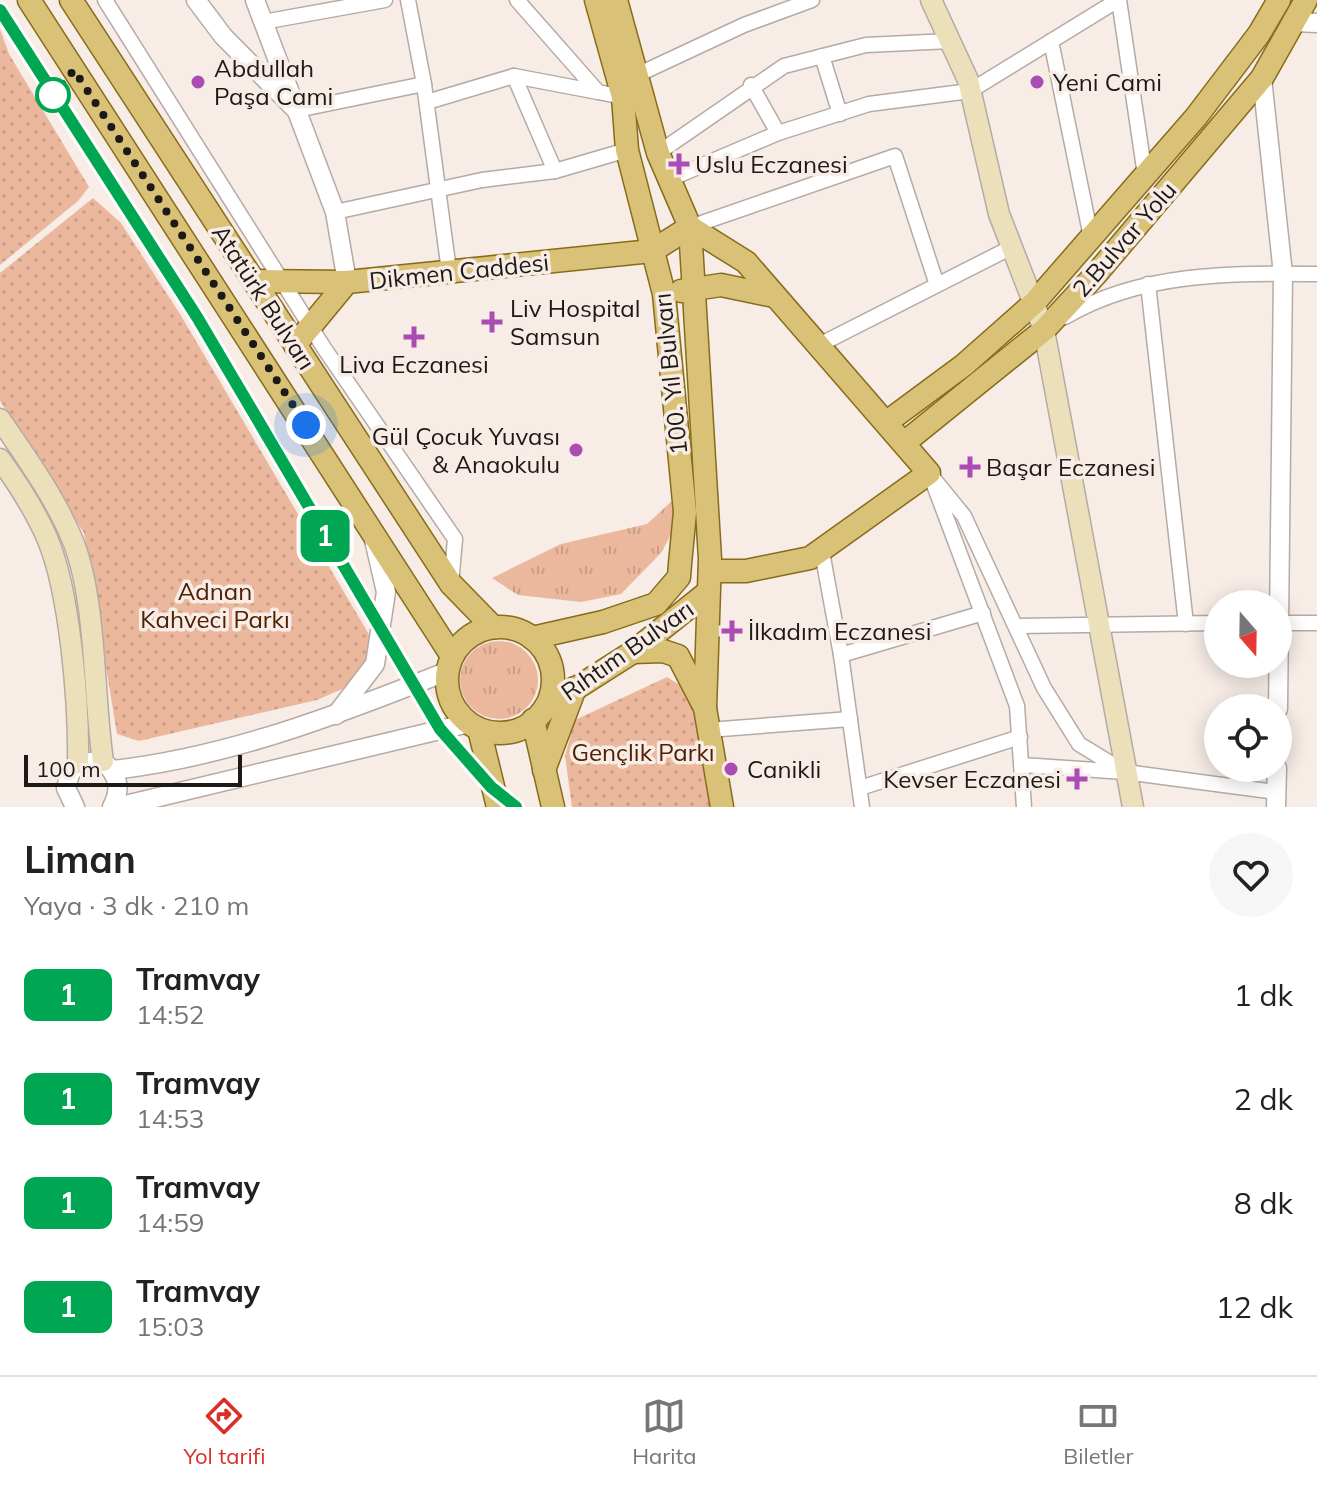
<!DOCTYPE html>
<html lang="tr">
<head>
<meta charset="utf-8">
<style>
  :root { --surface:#fff; --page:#f6f6f6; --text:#222; --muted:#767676; --line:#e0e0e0; --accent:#d93025 }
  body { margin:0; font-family:Mulish,sans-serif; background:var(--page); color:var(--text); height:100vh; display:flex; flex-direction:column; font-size:30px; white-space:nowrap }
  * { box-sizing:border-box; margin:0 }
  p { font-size:26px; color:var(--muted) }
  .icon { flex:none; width:44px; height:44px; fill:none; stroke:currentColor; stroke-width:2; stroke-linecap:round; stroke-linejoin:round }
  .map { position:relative; height:807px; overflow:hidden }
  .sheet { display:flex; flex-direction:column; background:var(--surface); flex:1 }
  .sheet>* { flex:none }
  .badge { padding:0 16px; border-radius:12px; font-size:28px; line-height:52px }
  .needle { width:52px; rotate:160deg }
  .fabs { position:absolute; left:1204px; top:590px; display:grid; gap:16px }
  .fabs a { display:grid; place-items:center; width:88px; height:88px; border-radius:50%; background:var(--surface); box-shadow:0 4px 20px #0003; font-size:40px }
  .scale { position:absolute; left:24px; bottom:20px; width:218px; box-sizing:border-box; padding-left:8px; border:4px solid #1d1917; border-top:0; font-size:22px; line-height:28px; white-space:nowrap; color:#1d1917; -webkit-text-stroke:6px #f7ece6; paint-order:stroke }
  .you { position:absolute; width:40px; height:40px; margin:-20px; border:6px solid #fff; border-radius:50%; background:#1a73e8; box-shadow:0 0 0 12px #1a73e833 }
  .map>.badge { position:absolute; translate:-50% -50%; box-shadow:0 0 0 4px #fff }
  .round { display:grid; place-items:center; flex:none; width:84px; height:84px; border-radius:42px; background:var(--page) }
  .headline { display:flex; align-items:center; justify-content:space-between; height:136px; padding:0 24px }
  h1 { font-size:38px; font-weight:700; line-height:60px }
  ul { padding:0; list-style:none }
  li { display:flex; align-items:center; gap:24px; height:104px; padding:0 24px }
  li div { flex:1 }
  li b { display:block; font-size:30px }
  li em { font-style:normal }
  li .badge { min-width:88px; font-weight:700; text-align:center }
  .dock { display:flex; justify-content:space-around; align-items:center; height:112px; border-top:2px solid var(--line); background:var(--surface); font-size:22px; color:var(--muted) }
  .dock a { display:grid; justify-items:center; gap:4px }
  .dock .active { color:var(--accent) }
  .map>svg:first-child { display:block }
  .grass { fill:url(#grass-tufts) }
  .park { fill:url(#park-dots) }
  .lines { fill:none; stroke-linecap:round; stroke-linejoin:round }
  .minor-casing { stroke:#b5aaa4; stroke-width:17 }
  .tertiary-casing { stroke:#b5aaa4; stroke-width:21 }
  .secondary-casing { stroke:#b5aaa4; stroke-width:23 }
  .primary-casing { stroke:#876c1a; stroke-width:25 }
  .minor { stroke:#fff; stroke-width:14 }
  .tertiary { stroke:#fff; stroke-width:18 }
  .secondary { stroke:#ece0bb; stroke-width:20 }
  .primary { stroke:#d9c177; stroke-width:22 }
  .tram { stroke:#908884; stroke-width:2 }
  .line-casing { stroke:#fff; stroke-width:18 }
  .line { stroke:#00a651; stroke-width:12 }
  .walk { stroke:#1d1917; stroke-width:8; stroke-dasharray:0 14.4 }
  .poi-dot { fill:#ab4bb4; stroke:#f7ece6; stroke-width:3 }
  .stop-dot { fill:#fff; stroke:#00a651; stroke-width:4 }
  .labels { text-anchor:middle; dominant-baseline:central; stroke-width:7; stroke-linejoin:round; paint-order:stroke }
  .poi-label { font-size:24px; fill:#1d1917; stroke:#f7ece6; text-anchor:start }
  .street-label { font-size:24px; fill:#1d1917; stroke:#f7ece6 }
  .park-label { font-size:24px; fill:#4f2001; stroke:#f7ece6 }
</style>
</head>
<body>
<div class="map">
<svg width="1317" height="807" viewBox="0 0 1317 807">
  <defs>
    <pattern id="grass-tufts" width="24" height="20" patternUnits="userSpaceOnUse" patternTransform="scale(2)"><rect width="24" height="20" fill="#ecb89d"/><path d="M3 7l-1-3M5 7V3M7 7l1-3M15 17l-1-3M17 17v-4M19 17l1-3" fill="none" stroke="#ca9e86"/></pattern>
    <pattern id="park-dots" width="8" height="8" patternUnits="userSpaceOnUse" patternTransform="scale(2)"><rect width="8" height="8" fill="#ecb89d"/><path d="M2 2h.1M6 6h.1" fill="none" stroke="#ca9e86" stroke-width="1.8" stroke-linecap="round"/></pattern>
  </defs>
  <rect width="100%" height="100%" fill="#f7ece6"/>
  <g class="grass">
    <polygon points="673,500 675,527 661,553 621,594 581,602 518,595 492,578 561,544 647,524"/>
    <circle cx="499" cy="680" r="39"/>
  </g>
  <g class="park">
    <polygon points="0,29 9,54 89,187 78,201 0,265"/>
    <polygon points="93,198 121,223 180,314 377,648 356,683 317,700 139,741 117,734 84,533 0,401 0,273"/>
    <polygon points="667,677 683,687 699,706 698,739 710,807 572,807 565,756 575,720"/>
  </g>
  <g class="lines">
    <defs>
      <g id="minor">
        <polyline points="105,0 324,348 455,539 451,584"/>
        <polyline points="408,0 424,84 449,271"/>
        <polyline points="517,0 598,92 623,97"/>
        <polyline points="1119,0 1145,175"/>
        <polyline points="263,22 385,0"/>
        <polyline points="1051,41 1091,237"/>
        <polyline points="822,56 840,114"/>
        <polyline points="637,75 744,25 812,0"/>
        <polyline points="514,76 598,92"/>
        <polyline points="751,85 778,133"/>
        <polyline points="427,102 514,76 555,171"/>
        <polyline points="297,110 424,84"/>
        <polyline points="658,153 784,66 866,45 950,41"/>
        <polyline points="670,179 778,133 869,104 970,91 1118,0"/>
        <polyline points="335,212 482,180 555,171 627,150"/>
        <polyline points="690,227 895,156 937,285"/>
        <polyline points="1148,284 1186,624"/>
        <path d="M 1065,317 C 1141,272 1231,273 1317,274"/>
        <polyline points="819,345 1012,247"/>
        <polyline points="929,473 964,516 1044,688 1079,744 1125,772"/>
        <polyline points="934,485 1017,706 1024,807"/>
        <polyline points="822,552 841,655 862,807"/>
        <polyline points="1278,623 1317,623"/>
        <polyline points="1017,626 1218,623"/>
        <polyline points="841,655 983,613"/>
        <polyline points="708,730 850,719"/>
        <polyline points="1022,765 1125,772 1276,792"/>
        <polyline points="860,788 1020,737"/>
      </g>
      <g id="tertiary">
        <polyline points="196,0 223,36 295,109"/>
        <polyline points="255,0 335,212 347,282"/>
        <polyline points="1295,22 1317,23"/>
        <polyline points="1262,78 1283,274 1278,709"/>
        <polyline points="336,715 375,664 386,592 374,540"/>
        <path d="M 113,770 C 229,757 340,714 448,671"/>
        <path d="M 75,807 L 66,788 L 70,774 L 78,763 L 103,761 C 118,775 122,788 112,807"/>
        <polyline points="117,807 469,723"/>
        <polyline points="1276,807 1277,768"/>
      </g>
      <g id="secondary">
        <polyline points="931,0 968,80 999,214 1044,330 1133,807"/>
        <path d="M 0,419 C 27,459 55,497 73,541 C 97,602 93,695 103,761"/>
        <path d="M 0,459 C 18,484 35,510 47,538 C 70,591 79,704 78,763"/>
      </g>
      <g id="primary">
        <polyline points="29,0 452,656"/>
        <polyline points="71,0 451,584 493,627"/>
        <polyline points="616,0 658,153 690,227 710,559 705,708"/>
        <polyline points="254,281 347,282"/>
        <polyline points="681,291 721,285 774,296"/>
        <polyline points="295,345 347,282 652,251 690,227 746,262 929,473 810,558 746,571 710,571"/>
        <polyline points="887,422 964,365 1034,303 1196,117 1259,34 1279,0"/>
        <polyline points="904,443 1044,330 1097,273 1262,78 1306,0"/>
        <circle cx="500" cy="680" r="53"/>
        <polyline points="532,638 603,622 656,604 679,577 680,564 685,512 664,294 627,150 623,97 596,0"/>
        <polyline points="633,652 663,651 678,656 705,708 722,807"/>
        <polyline points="545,708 633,652 708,592"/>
        <polyline points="533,720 553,807"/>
        <polyline points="479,729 498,807"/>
        <polyline points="544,770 575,688"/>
      </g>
    </defs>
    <use href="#minor" class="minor-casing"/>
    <use href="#tertiary" class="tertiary-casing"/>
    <use href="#secondary" class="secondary-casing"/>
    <use href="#primary" class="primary-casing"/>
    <use href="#minor" class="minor"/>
    <use href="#tertiary" class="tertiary"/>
    <use href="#secondary" class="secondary"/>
    <use href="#primary" class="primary"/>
    <polyline class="tram" points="0,10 197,317 440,729 491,787 516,807"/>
  </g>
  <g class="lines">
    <defs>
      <polyline id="line" points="0,10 197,317 440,729 491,787 516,807"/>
    </defs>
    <use href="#line" class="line-casing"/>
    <use href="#line" class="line"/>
    <polyline class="walk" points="53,95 74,70 306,425"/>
  </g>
  <g class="poi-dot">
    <circle cx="198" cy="82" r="8"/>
    <circle cx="1037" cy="82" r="8"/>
    <path d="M675 152h8v8h8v8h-8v8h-8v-8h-8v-8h8z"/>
    <path d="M488 310h8v8h8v8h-8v8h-8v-8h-8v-8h8z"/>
    <path d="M410 325h8v8h8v8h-8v8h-8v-8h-8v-8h8z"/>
    <circle cx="576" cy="450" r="8"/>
    <path d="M966 455h8v8h8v8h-8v8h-8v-8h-8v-8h8z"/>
    <path d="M728 619h8v8h8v8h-8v8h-8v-8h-8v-8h8z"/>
    <circle cx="731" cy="769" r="8"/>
    <path d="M1073 767h8v8h8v8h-8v8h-8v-8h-8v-8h8z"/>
  </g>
  <circle class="stop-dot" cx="53" cy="95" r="16"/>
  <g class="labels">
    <g class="poi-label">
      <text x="214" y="68">Abdullah<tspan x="214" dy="28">Paşa Cami</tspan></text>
      <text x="1053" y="82">Yeni Cami</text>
      <text x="695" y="164">Uslu Eczanesi</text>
      <text x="510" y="308">Liv Hospital<tspan x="510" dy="28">Samsun</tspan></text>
      <text x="414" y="364" text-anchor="middle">Liva Eczanesi</text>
      <text x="560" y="436" text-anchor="end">Gül Çocuk Yuvası<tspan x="560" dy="28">&amp; Anaokulu</tspan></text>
      <text x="986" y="467">Başar Eczanesi</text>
      <text x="748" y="631">İlkadım Eczanesi</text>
      <text x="747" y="769">Canikli</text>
      <text x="1061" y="779" text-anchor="end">Kevser Eczanesi</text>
    </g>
    <g class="street-label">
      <text transform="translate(1124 239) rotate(-49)">2.Bulvar Yolu</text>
      <text transform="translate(459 271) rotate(-6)">Dikmen Caddesi</text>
      <text transform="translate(264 297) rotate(57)">Atatürk Bulvarı</text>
      <text transform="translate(670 374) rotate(-96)">100. Yıl Bulvarı</text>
      <text transform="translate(627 650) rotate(-35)">Rıhtım Bulvarı</text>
    </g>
    <g class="park-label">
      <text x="215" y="591">Adnan<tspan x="215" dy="28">Kahveci Parkı</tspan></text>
      <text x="643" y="752">Gençlik Parkı</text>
    </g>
  </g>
</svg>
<div class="fabs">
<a><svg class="needle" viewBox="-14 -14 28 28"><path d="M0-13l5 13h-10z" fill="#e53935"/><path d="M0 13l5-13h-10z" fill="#767676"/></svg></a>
<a><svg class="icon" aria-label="locate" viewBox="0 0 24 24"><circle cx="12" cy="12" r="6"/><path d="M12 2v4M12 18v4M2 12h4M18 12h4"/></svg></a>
</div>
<div class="scale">100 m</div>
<div class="you" style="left:306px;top:425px"></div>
<b class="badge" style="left:325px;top:536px;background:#00a651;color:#fff">1</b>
</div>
<section class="sheet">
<div class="headline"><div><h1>Liman</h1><p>Yaya · 3 dk · 210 m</p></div><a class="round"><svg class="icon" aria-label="heart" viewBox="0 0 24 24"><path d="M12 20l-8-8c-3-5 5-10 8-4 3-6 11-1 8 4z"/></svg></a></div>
<ul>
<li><span class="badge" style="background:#00a651;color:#fff">1</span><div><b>Tramvay</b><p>14:52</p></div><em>1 dk</em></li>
<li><span class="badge" style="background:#00a651;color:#fff">1</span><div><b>Tramvay</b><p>14:53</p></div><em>2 dk</em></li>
<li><span class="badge" style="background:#00a651;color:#fff">1</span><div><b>Tramvay</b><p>14:59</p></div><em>8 dk</em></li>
<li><span class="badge" style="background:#00a651;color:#fff">1</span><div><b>Tramvay</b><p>15:03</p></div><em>12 dk</em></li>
</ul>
</section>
<nav class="dock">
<a class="active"><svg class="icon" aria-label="directions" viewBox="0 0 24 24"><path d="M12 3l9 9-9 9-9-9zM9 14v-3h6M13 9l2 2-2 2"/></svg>Yol tarifi</a>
<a><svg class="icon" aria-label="map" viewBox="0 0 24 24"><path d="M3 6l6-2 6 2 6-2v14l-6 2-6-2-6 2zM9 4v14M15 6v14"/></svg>Harita</a>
<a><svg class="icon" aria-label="tickets" viewBox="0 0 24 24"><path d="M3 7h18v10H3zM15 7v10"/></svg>Biletler</a>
</nav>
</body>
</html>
